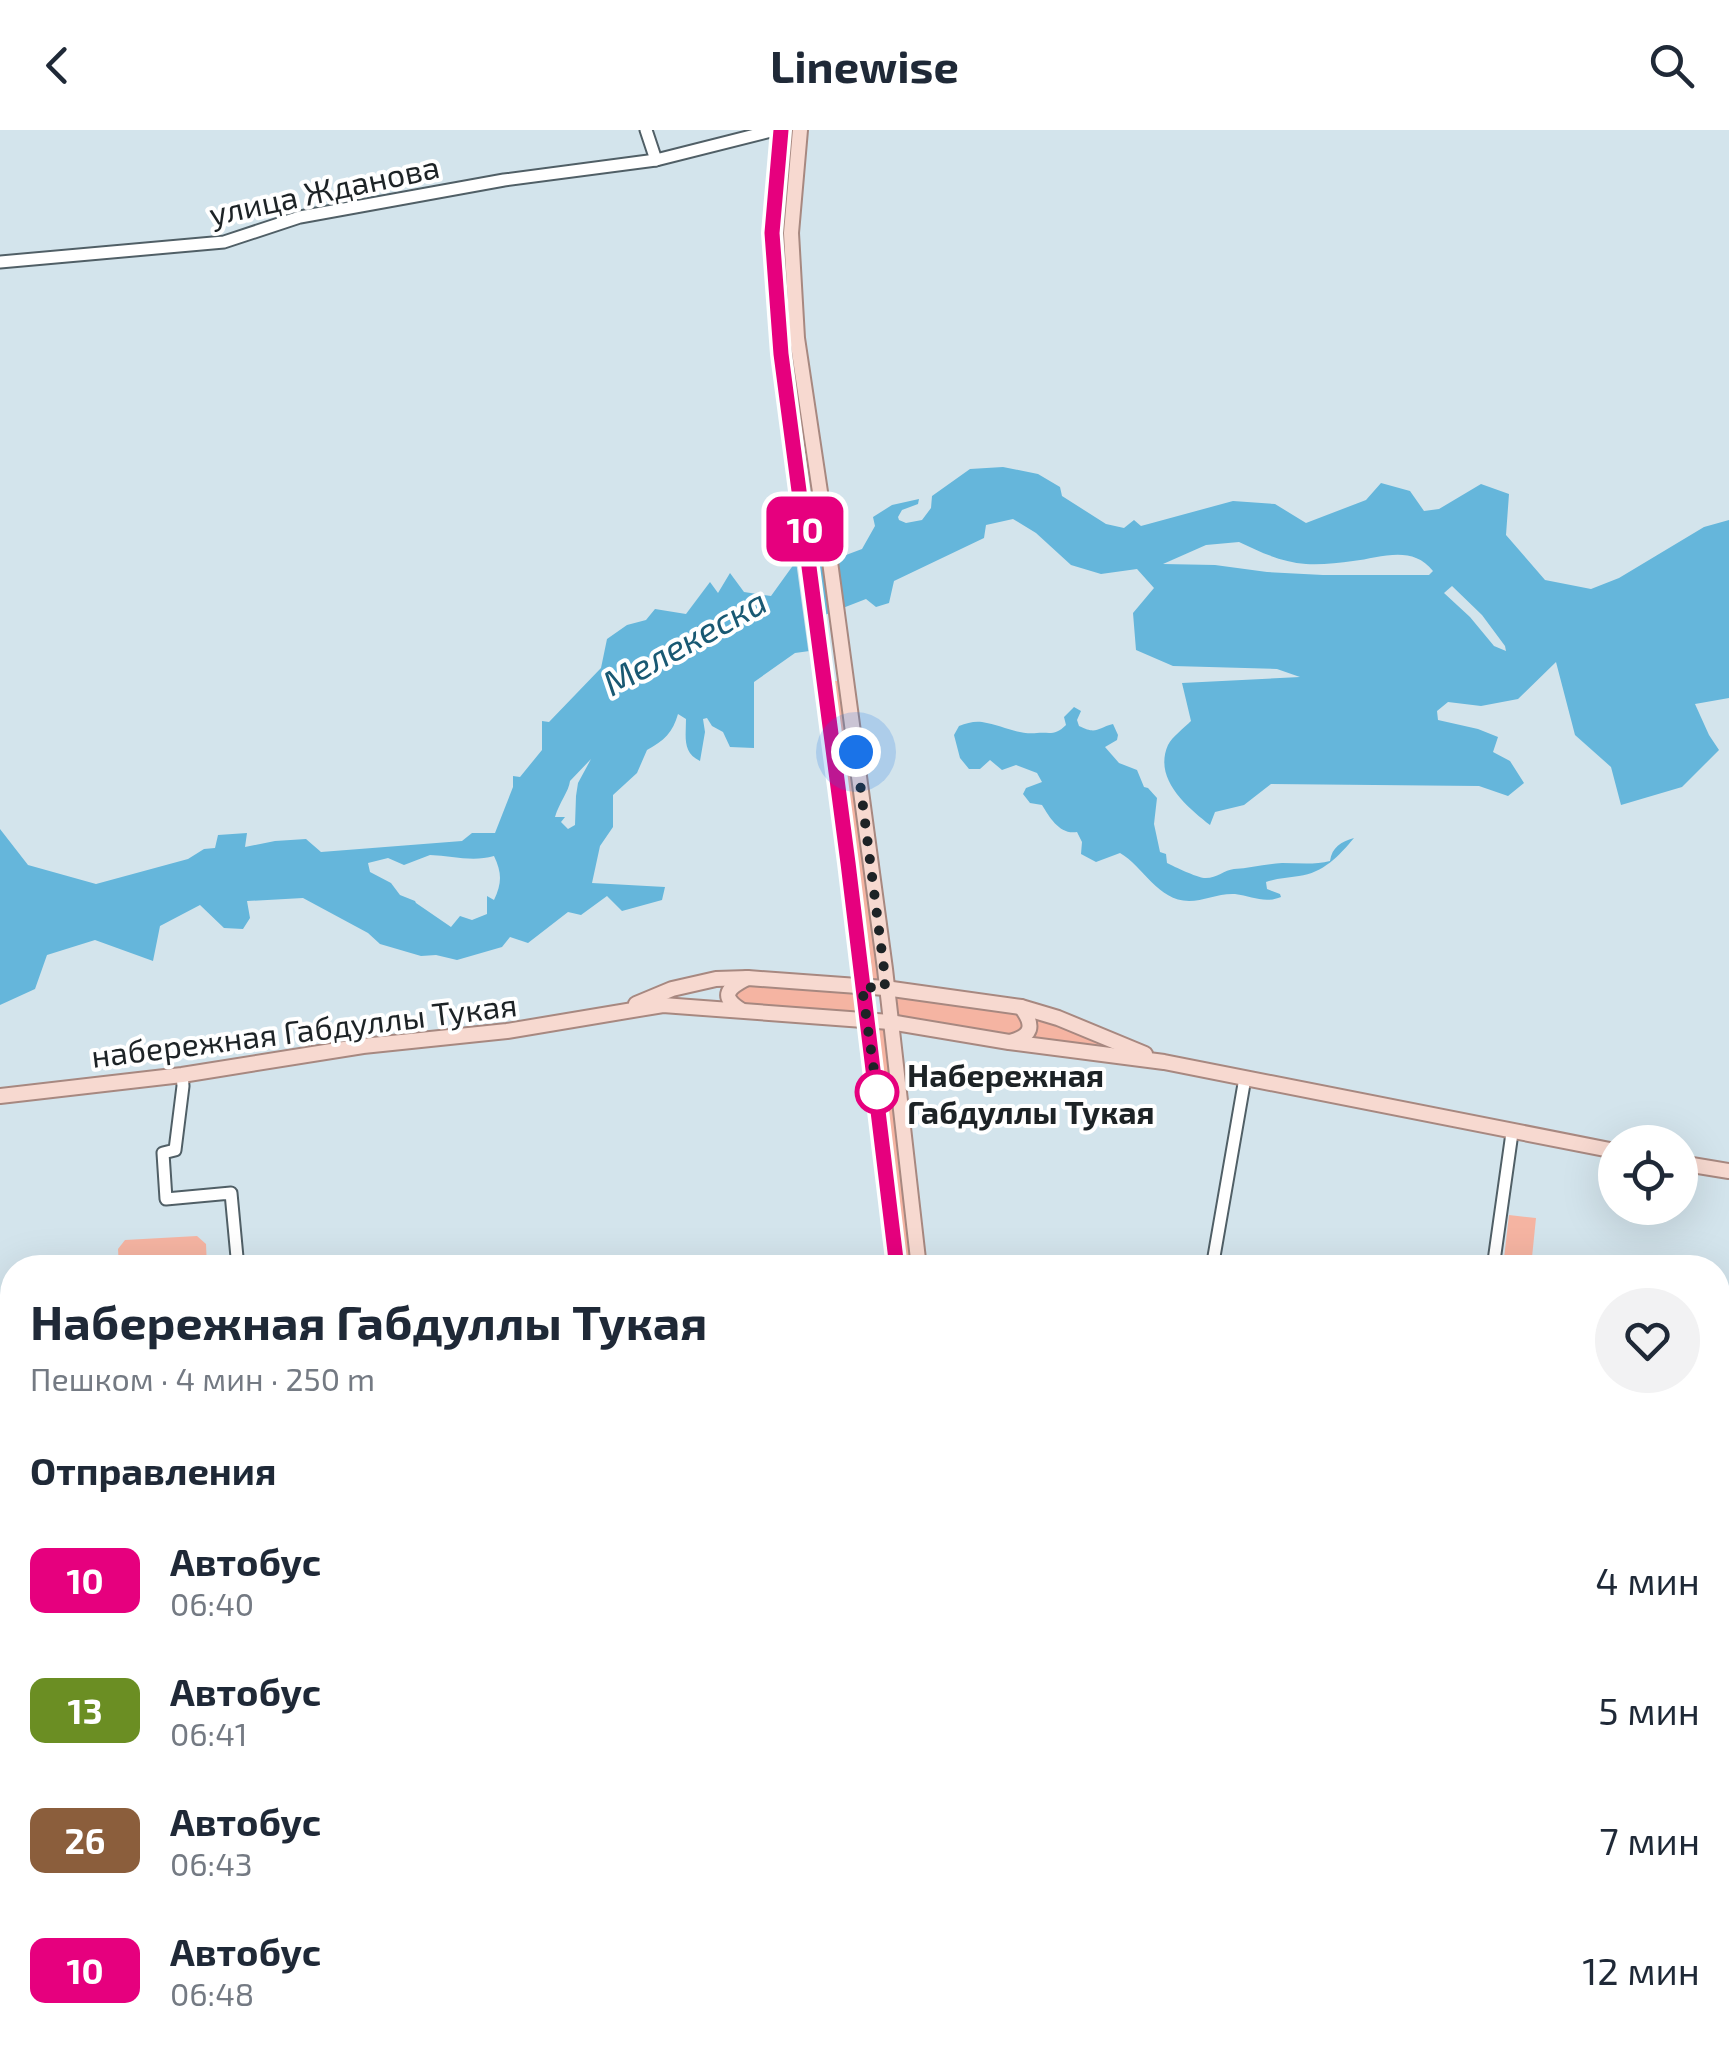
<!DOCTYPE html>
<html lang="ru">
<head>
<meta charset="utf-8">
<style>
  :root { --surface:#fff; --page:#f2f2f3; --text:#1f2937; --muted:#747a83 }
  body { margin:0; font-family:"Exo 2",sans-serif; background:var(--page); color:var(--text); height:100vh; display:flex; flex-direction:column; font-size:38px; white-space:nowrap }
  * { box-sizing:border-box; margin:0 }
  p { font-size:32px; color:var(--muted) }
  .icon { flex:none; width:55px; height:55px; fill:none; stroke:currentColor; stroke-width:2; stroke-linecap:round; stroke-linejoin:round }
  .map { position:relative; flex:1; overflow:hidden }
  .details { position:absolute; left:0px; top:1125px; width:1730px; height:802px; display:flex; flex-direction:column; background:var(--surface); border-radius:40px 40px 0 0; box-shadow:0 10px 40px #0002 }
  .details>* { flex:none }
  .badge { padding:0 20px; border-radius:15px; font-size:35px; line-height:65px }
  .tools { position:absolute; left:1598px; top:995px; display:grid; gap:20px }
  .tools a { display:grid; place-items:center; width:100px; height:100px; border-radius:50%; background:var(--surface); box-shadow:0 10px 40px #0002; font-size:50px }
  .you { position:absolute; width:50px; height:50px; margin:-25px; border:8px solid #fff; border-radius:50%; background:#1a73e8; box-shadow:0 0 0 15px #1a73e833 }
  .map>.badge { position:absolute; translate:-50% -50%; box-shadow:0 0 0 5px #fff }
  h2 { padding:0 30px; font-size:38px; line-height:90px }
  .round { display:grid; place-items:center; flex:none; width:105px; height:105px; border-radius:52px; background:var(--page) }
  .headline { display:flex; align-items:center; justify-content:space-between; height:170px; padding:0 30px }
  h1 { font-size:48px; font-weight:700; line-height:75px }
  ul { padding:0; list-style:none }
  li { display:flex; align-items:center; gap:30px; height:130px; padding:0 30px }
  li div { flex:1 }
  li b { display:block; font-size:38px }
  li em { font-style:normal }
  li .badge { min-width:110px; font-weight:700; text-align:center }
  header { display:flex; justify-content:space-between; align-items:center; height:130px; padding:0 30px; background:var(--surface); font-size:45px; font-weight:700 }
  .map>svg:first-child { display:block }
  .green { fill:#f5b4a2 }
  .water { fill:#65b6db; fill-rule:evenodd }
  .pier { fill:#d3e4ec }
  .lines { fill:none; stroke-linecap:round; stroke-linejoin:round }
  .minor-casing { stroke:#505f66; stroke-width:15 }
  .major-casing { stroke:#a78880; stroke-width:18 }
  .minor { stroke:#fff; stroke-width:11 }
  .major { stroke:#f7d9d0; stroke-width:14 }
  .tram { stroke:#7f8b91; stroke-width:2.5 }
  .line-casing { stroke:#fff; stroke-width:22 }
  .line { stroke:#e6007e; stroke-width:15 }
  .walk { stroke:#1d2326; stroke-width:10; stroke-dasharray:0 18 }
  .stop-dot { fill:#fff; stroke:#e6007e; stroke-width:5 }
  .labels { text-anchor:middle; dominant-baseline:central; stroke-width:8; stroke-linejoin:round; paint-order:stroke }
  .street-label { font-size:32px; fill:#1d2326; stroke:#fff }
  .stop-label { font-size:32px; font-weight:bold; fill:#1d2326; stroke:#fff; text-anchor:start }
  .water-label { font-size:35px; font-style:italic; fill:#195973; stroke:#fff }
</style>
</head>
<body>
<header><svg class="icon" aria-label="back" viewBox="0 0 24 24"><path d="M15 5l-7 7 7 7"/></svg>Linewise<svg class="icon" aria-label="search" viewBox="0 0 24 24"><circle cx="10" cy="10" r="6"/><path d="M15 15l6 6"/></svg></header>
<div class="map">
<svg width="1729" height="1927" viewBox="0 0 1729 1927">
  <rect width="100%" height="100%" fill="#d3e4ec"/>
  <g class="green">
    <polygon points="834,551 838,551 879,852 871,851 872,840"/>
    <polygon points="745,856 861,862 862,885 743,876 736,868 738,861"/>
    <path d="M 893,866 L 1017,882 C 1021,889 1024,896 1018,902 L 1010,904 L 896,888 Z"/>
    <polygon points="1035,886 1101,912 1099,919 1032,909 1038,899"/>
    <polygon points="877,898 884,898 913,1137 905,1137"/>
    <polygon points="1509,1085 1536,1088 1531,1137 1503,1137"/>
    <polygon points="197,1106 206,1114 207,1137 119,1137 118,1119 125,1110"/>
  </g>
  <g class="water">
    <path d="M 1003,337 L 1038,344 L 1060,357 L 1062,366 L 1106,394 L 1124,398 L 1134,390 L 1141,396 L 1233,371 L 1275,374 L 1306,393 L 1366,370 L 1381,353 L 1410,361 L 1424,381 L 1439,379 L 1481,354 L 1509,364 L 1506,405 L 1545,450 L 1591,459 L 1619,448 L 1704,397 L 1729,390 L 1729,568 L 1695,574 L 1709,605 L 1719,620 L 1682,657 L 1621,675 L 1611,637 L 1575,605 L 1556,532 L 1518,569 L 1481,576 L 1448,572 L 1437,581 L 1438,590 L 1478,599 L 1498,607 L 1493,622 L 1510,631 L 1524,653 L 1508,666 L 1479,656 L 1271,654 L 1244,675 L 1215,682 L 1210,695 C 1187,677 1153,649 1168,615 C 1172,607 1184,598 1191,591 L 1182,553 L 1300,547 L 1277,539 L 1173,536 L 1136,520 L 1133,483 L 1154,458 L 1137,439 L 1101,444 L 1071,435 L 1036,403 L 1013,389 L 986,395 L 984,408 L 894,451 L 889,473 L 876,477 L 866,469 L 817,488 L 824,519 L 795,523 L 754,552 L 754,618 L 730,617 L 723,602 L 712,596 L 707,588 L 703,589 L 705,602 L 700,631 C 682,622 686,607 686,589 L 678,584 C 673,602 664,611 647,620 L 637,643 L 613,665 L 613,697 L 600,716 L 592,753 L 665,757 L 662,770 L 622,781 L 607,766 L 581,785 L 568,782 L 528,813 L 510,807 L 502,817 L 457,830 L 436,825 L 421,826 L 380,814 L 368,803 L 303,768 L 247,771 L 250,788 L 243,799 L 224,798 L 200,775 L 160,796 L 153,831 L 95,810 L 47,825 L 35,859 L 0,875 L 0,699 L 28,735 L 96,754 L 188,729 L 204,719 L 215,718 L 218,705 L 247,703 L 245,717 L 275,711 L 306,709 L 321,722 L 462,711 L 472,703 L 495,703 L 513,657 L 513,646 L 520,647 L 542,620 L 542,591 L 549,592 L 601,538 L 607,509 L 627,495 L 646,490 L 655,479 L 686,484 L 710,452 L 718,463 L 730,443 L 744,462 L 771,466 L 807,416 L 822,434 L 862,419 L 875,396 L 873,387 L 892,375 L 919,369 L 918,374 L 902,380 L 898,387 L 899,390 L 906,393 L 922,390 L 931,378 L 932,366 L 970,339 ZM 1239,412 C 1260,422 1281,432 1306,434 C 1321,435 1338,433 1353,431 C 1380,428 1412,414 1433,441 L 1429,445 L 1323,445 L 1267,442 L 1215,435 L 1163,434 L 1206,415 ZM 1452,456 L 1482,485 L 1505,516 L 1506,521 L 1494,516 L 1470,487 L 1444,463 ZM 591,629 L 578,653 L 576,666 L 575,695 L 568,699 L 561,692 L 565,687 L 555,687 C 559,673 569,661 570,651 ZM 430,725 C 452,726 473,732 494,726 C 502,743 502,753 494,770 L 487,766 L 487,784 L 472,790 L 460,786 L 451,797 L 416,773 L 415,771 L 400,765 L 391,753 L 370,742 L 368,733 L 388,728 L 404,735 Z"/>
    <path d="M 1074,577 L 1081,581 L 1077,590 L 1079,596 C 1097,605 1097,598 1113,594 L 1118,605 L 1117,610 L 1105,617 L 1119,633 L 1137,640 L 1144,657 L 1148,658 L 1157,668 L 1154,694 L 1160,722 L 1166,724 L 1167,733 C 1175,737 1196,747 1204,748 C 1216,749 1224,740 1234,739 C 1250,738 1266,734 1282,733 C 1298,733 1315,735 1330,731 C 1332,717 1341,712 1354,708 C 1339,726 1323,743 1299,746 C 1288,748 1277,748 1266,752 L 1267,759 L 1280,764 L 1281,767 C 1264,774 1252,766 1235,764 C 1219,763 1204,771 1189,771 C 1158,771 1143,736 1120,723 L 1096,732 L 1081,724 L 1082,712 L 1077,702 C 1060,705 1050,688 1042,675 L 1030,673 L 1023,664 L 1026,658 L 1042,652 L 1037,643 L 1016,635 L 1002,640 L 990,630 L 980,639 L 969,639 L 960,628 L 954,605 L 959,596 C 967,593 974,591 982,592 C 1002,595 1017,605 1037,603 C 1051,602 1055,606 1066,595 L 1064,587 Z"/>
  </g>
  <polygon class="pier" points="810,412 815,418 825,490 822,491 829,519 826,524 809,526 795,424 803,413"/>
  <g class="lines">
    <defs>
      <g id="minor">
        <polyline points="646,0 656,30"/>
        <polyline points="0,132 224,112 300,87 504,50 656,30 775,0"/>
        <polyline points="182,945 183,956 175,1020 163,1023 166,1069 231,1063 238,1138"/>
        <polyline points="1212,1138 1245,948"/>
        <polyline points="1493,1138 1512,1003"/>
        <polyline points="1718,1525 1729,1525"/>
        <polyline points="1718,1595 1729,1598"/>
        <polyline points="0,1652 12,1650"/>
        <polyline points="0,1725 12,1721"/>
        <polyline points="496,1915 519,1927"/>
        <polyline points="383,1927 391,1915"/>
      </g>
      <g id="major">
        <polyline points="781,0 771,103 781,223 848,733 897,1138"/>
        <polyline points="800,0 791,103 797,208 826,402 885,839 919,1138"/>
        <polyline points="636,874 672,859 716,849 748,848 885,858 1021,877 1058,888 1145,924"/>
        <path d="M 741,880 C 719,866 728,858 747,848"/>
        <path d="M 1010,912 C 1032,906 1035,896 1021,877"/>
        <polyline points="0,966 182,945 363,916 507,901 663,875 890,892 1009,912 1164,932 1615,1021"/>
        <polyline points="1680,1033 1729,1041"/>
        <polyline points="1718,1553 1729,1554"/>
        <polyline points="1718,1575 1729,1577"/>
        <polyline points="0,1688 12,1685"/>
        <polyline points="0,1703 12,1701"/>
        <polyline points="890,1927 893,1915"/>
        <polyline points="907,1927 909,1915"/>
      </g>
    </defs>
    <use href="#minor" class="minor-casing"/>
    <use href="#major" class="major-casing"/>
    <use href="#minor" class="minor"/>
    <use href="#major" class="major"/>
    <g class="tram">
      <polyline points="1718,1539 1729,1540"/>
      <polyline points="0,1669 12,1667"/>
    </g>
  </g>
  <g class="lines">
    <defs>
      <polyline id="line" points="781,0 772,103 781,224 848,733 897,1138"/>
    </defs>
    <use href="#line" class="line-casing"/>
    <use href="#line" class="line"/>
    <polyline class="walk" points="856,622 884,839 885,858 862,857 877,962"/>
  </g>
  <circle class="stop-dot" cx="877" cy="962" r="20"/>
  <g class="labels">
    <g class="street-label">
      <text transform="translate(324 59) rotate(-12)">улица Жданова</text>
      <text transform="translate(304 899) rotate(-7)">набережная Габдуллы Тукая</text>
    </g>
    <g class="stop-label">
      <text x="907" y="944">Набережная<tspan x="907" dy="37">Габдуллы Тукая</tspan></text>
    </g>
    <g class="water-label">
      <text transform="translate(684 511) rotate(-29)">Мелекеска</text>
    </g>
  </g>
</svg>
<div class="tools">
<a><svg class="icon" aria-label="locate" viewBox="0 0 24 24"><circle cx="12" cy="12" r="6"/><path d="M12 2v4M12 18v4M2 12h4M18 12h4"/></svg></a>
</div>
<div class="you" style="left:856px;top:622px"></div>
<b class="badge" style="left:805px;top:399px;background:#e6007e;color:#fff">10</b>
<section class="details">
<div class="headline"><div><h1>Набережная Габдуллы Тукая</h1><p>Пешком · 4 мин · 250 m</p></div><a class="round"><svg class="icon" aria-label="heart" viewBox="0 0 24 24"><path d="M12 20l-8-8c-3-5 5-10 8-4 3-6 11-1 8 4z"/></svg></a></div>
<h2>Отправления</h2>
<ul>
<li><span class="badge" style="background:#e6007e;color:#fff">10</span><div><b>Автобус</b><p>06:40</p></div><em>4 мин</em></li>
<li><span class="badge" style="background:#6b8e23;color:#fff">13</span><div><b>Автобус</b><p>06:41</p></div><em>5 мин</em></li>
<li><span class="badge" style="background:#8b5e3c;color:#fff">26</span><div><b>Автобус</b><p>06:43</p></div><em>7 мин</em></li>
<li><span class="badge" style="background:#e6007e;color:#fff">10</span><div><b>Автобус</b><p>06:48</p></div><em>12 мин</em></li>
</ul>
</section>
</div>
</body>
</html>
